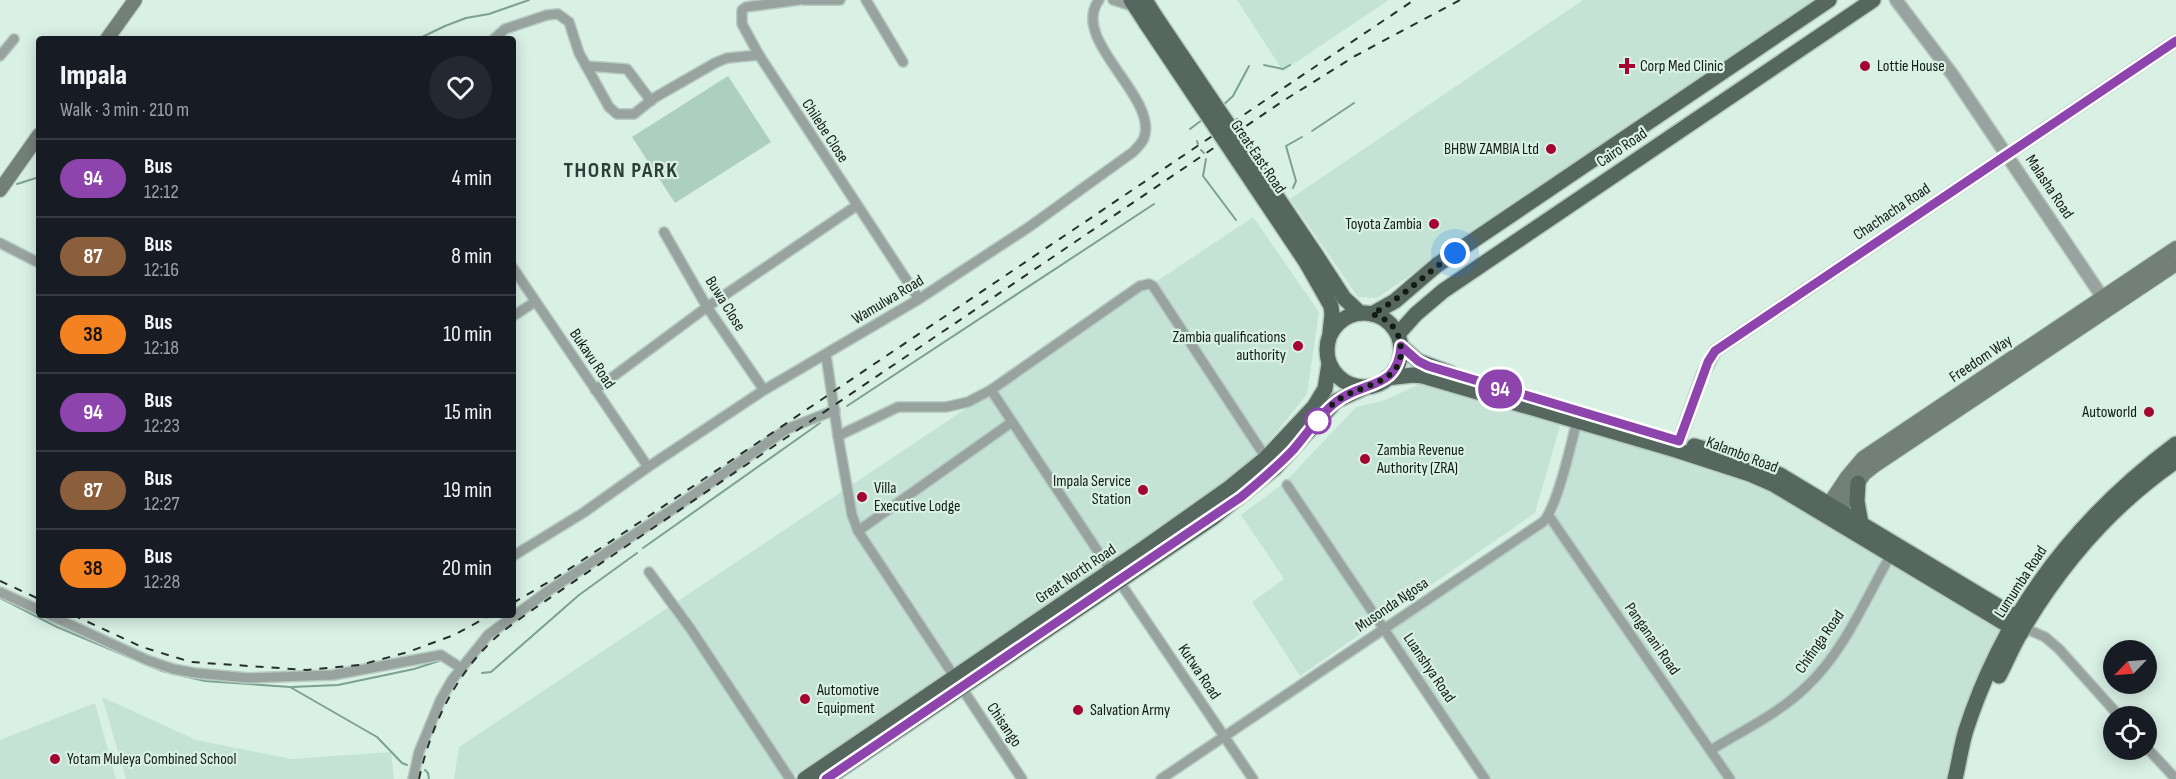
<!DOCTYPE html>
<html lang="en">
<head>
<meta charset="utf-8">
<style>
  :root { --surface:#171b24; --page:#242831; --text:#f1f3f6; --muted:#9ea1a6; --line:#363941 }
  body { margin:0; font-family:"Sofia Sans Condensed",sans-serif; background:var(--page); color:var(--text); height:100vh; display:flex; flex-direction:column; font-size:22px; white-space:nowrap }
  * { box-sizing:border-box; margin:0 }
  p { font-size:20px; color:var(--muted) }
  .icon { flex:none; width:33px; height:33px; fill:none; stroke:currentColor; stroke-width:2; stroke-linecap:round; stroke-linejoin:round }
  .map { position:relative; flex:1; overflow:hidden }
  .sheet { position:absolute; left:36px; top:36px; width:480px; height:582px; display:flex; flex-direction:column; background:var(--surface); border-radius:6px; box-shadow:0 3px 15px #0003 }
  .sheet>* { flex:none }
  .badge { padding:0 12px; border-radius:20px; font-size:21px; line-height:39px }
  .needle { width:39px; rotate:245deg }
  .controls { position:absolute; left:2103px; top:640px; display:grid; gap:12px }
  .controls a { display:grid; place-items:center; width:54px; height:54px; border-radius:50%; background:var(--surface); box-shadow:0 3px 15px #0003; font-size:30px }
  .you { position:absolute; width:30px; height:30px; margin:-15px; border:4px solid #fff; border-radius:50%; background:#1a73e8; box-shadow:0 0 0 9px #1a73e833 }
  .map>.badge { position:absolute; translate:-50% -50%; box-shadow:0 0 0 3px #fff }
  .round { display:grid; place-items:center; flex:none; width:63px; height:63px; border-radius:32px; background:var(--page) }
  .head { display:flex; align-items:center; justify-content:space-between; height:102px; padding:0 24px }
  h1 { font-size:28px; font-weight:800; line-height:45px }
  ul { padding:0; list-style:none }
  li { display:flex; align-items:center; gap:18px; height:78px; padding:0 24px; border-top:2px solid var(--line) }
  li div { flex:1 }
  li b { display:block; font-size:22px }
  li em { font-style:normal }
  li .badge { min-width:66px; font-weight:700; text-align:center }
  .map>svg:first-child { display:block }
  .built { fill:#c4e3d6 }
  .green { fill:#adcfc0 }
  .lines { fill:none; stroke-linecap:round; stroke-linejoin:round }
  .stream { stroke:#7da191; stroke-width:2 }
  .minor-casing { stroke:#b5cac0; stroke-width:12 }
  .tertiary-casing { stroke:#b5cac0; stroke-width:15 }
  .secondary-casing { stroke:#b5cac0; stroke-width:16 }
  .primary-casing { stroke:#b5cac0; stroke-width:18 }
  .minor { stroke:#98a29e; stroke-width:9 }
  .tertiary { stroke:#98a29e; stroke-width:12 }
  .secondary { stroke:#728079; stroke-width:14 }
  .primary { stroke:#566760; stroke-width:15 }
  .rail { stroke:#27312c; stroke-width:2; stroke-dasharray:8 8; stroke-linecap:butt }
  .primary-bridge-casing { stroke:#b5cac0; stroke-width:18; stroke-linecap:butt }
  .primary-bridge { stroke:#566760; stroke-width:15 }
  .line-casing { stroke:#fff; stroke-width:14 }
  .line { stroke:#8e44ad; stroke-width:9 }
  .walk { stroke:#131b17; stroke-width:6; stroke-dasharray:0 10.8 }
  .poi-dot { fill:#a40631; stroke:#d9f0e5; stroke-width:2 }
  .stop-dot { fill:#fff; stroke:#8e44ad; stroke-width:3 }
  .labels { text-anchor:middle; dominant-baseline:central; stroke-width:4.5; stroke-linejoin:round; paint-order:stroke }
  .poi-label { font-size:16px; fill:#131b17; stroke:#d9f0e5; text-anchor:start }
  .street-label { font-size:16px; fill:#131b17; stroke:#d9f0e5 }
  .district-label { font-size:22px; font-weight:bold; letter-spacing:1.5px; fill:#2c3e37; stroke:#d9f0e5 }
</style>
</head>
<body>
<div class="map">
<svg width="2176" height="779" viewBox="0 0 2176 779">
  <rect width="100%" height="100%" fill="#d9f0e5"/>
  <g class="built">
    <polygon points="1237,0 1389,0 1283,71"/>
    <polygon points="1583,0 1814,0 1377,298 1358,297 1290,199"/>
    <polygon points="1253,217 1319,312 1307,394 1255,459 1182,516 789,779 454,779 459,747"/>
    <polygon points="1423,383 1560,426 1535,513 1300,676 1252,602 1284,579 1241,515 1285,482 1356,407 1382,401"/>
    <polygon points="1575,414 1751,467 2002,632 1955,779 1485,779 1385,632 1550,519"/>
    <polygon points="102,697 196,740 291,759 391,752 394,779 126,779"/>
    <polygon points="95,703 116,779 0,779 0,740"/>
  </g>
  <polygon class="green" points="728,76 771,142 675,203 632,137"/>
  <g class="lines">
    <g class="stream">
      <polyline points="418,39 445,26 466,18 489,14 529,0"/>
      <polyline points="1264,65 1283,69 1290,65"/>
      <polyline points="1222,106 1233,96 1249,66"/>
      <polyline points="1190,129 1202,120"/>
      <polyline points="1312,131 1354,103"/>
      <polyline points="1197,141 1198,144"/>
      <polyline points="1201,150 1204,153"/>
      <polyline points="1206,159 1203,176 1236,220"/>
      <polyline points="17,184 39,177"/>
      <polyline points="1293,188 1296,181 1286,146 1302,137"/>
      <polyline points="847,406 1154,204"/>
      <polyline points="643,548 820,423"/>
      <polyline points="0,598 57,627 162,671 205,681 290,687 377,737 402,763 407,765"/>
      <polyline points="482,673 491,672 579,595 637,553"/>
      <polyline points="292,687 338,685 414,669 442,660"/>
      <polyline points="425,770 428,773 429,779"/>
    </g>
    <defs>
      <g id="minor">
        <polyline points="799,0 746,7 742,10 742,24 759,55 919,299"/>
        <polyline points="804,0 840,0"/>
        <polyline points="866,0 903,62"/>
        <polyline points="1113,0 1135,7"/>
        <polyline points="494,39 505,29 547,15 558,14 569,22 579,53 609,107 617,114 634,114 654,98 715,63 727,58 759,55"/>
        <polyline points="0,56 14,39"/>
        <polyline points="586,66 627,69 651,101"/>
        <polyline points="664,232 707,307 764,390"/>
        <polyline points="0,243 39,263"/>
        <polyline points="513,268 648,467"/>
        <polyline points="513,316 535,302"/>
        <polyline points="826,355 838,436 852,515 858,531 1022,779"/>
        <polyline points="595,390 707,307 856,206"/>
        <polyline points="838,436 898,407 946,407 968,402 991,390"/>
        <polyline points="1287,485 1485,779"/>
        <polyline points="1549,516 1730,779"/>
        <polyline points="858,531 1012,422"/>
        <path d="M 513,556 L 583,513 L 648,467 L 764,390 L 919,299 L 1029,227 L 1133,152 C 1137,148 1142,143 1144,138 C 1159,97 1069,40 1099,0"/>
        <polyline points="1111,571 991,390 1140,286 1149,284 1153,286 1266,458"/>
        <polyline points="649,572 690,628 790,779"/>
        <polyline points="1119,581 1253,779"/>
        <polyline points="0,592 39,610"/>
        <polyline points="49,615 147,660 173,669 195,673 248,678 333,675 441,655 461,668"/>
        <polyline points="2029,630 2045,637 2059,649 2120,717"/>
        <polyline points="2146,747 2176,779"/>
        <path d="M 1711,750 C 1743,730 1780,713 1807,686 C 1846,649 1866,597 1893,551"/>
        <polyline points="413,779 419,752 441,699 452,680 488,635 548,591 676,507 787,429 835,410"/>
        <path d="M 1161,779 L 1543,522 C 1558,507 1573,436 1579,412"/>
      </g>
      <g id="tertiary">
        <polyline points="1896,0 1952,74 2107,304"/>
        <polyline points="1676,450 1703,374 1715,351 2176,41"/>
      </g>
      <g id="secondary">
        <polyline points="107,39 135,0"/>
        <polyline points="0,190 39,135"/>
        <polyline points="1823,513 1847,477 1863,458 2176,248"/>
        <polyline points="1834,519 1864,474 1874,466 2176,264"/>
      </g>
      <g id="primary">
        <polyline points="1131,0 1146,23"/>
        <polyline points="1145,0 1155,16"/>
        <polyline points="1316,255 1344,298 1360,313"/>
        <polyline points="1306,262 1331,306 1332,314 1330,333"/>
        <circle cx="1364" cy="350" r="37"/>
        <polyline points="1372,314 1395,301 1437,265 1829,0"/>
        <polyline points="1398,334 1416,314 1443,291 1873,0"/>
        <polyline points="1401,346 1418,361 1450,373"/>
        <polyline points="1387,378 1413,375 1423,376 1676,450 1750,474 1773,484 2021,633"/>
        <polyline points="1694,446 1754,463 1780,475 2026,623"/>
        <polyline points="1858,483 1857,501 1861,524"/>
        <path d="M 1999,676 C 2008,658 2016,639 2027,622 C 2065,560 2115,503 2176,461"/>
        <polyline points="805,779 1143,549 1229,488 1266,458 1314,407 1325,389 1329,364"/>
        <polyline points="826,779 1214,517 1275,468 1336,401 1366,387"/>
        <path d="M 1955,779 C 1959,763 1961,746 1966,730 C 2004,612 2077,518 2176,444"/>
      </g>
    </defs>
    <use href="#minor" class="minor-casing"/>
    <use href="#tertiary" class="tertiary-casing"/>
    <use href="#secondary" class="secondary-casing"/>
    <use href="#primary" class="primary-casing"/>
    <use href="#minor" class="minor"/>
    <use href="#tertiary" class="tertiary"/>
    <use href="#secondary" class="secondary"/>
    <use href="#primary" class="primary"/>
    <g class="rail">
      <polyline points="0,581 39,599"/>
      <polyline points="513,603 557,577 640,522 1414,0"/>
      <polyline points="73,615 142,647 191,662 307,670 360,665 408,652 454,635 491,615"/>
      <path d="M 419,779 C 431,724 458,669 501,633 C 512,624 524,616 535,608 L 1283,101 L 1355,56 L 1460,0"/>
    </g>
    <defs>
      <g id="primary-bridge">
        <polyline points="1155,16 1316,255"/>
        <polyline points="1146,23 1306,262"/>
      </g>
    </defs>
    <use href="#primary-bridge" class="primary-bridge-casing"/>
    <use href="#primary-bridge" class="primary-bridge"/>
  </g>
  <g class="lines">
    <defs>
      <path id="line" d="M 826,779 L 1241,497 C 1259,482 1277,467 1293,450 C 1307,434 1319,415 1336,402 C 1363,380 1398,391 1401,346 L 1418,361 L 1428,366 L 1679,441 L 1708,362 L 1715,351 L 2176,41"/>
    </defs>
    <use href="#line" class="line-casing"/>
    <use href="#line" class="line"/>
    <path class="walk" d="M 1318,421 C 1324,413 1332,403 1341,398 C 1367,383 1411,381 1399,338 C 1395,325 1385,318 1372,314 C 1403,298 1427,272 1455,253"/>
  </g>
  <g class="poi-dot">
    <path d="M1624 57h6v6h6v6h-6v6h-6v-6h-6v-6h6z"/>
    <circle cx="1865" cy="66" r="6"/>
    <circle cx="1551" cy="149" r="6"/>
    <circle cx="1434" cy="224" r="6"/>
    <circle cx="1298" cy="346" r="6"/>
    <circle cx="2149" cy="412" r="6"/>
    <circle cx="1365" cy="459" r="6"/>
    <circle cx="1143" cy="490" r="6"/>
    <circle cx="862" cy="497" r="6"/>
    <circle cx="805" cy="699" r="6"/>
    <circle cx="1078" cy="710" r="6"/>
    <circle cx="55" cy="759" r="6"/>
  </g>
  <circle class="stop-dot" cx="1318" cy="421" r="12"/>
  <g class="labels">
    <g class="poi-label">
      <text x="1640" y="66">Corp Med Clinic</text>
      <text x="1877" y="66">Lottie House</text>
      <text x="1539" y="149" text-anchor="end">BHBW ZAMBIA Ltd</text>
      <text x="1422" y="224" text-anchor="end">Toyota Zambia</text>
      <text x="1286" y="337" text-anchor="end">Zambia qualifications<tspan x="1286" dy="18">authority</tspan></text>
      <text x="2137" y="412" text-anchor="end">Autoworld</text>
      <text x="1377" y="450">Zambia Revenue<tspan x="1377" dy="18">Authority (ZRA)</tspan></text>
      <text x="1131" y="481" text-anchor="end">Impala Service<tspan x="1131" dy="18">Station</tspan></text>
      <text x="874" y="488">Villa<tspan x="874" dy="18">Executive Lodge</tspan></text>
      <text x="817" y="690">Automotive<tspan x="817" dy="18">Equipment</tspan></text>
      <text x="1090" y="710">Salvation Army</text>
      <text x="67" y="759">Yotam Muleya Combined School</text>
    </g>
    <g class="street-label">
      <text transform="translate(825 131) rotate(57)">Chilebe Close</text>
      <text transform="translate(1622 148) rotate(-34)">Cairo Road</text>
      <text transform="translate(1258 157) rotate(56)">Great East Road</text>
      <text transform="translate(2049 187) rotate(56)">Malasha Road</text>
      <text transform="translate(1892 212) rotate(-34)">Chachacha Road</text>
      <text transform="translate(888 300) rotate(-31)">Wamulwa Road</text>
      <text transform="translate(725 304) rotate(58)">Buwa Close</text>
      <text transform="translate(592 359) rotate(56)">Bukavu Road</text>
      <text transform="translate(1981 359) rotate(-34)">Freedom Way</text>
      <text transform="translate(1742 455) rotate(21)">Kalambo Road</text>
      <text transform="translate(1076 574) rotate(-34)">Great North Road</text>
      <text transform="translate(2021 582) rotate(-57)">Lumumba Road</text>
      <text transform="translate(1392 605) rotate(-34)">Musonda Ngosa</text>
      <text transform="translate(1652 639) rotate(55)">Panganani Road</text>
      <text transform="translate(1820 642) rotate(-55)">Chifinga Road</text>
      <text transform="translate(1429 668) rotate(56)">Luanshya Road</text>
      <text transform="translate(1199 672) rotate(56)">Kutwa Road</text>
      <text transform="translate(1004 725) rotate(56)">Chisango</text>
    </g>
    <g class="district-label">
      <text x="621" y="170">THORN PARK</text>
    </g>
  </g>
</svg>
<div class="controls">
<a><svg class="needle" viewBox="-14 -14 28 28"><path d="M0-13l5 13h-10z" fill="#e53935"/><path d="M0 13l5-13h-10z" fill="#9ea1a6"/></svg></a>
<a><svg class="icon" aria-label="locate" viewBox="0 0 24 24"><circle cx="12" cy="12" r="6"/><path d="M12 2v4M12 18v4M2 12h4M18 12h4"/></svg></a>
</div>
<div class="you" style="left:1455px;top:253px"></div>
<b class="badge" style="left:1500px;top:389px;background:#8e44ad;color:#fff">94</b>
<section class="sheet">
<div class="head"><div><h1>Impala</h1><p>Walk · 3 min · 210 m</p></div><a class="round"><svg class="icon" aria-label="heart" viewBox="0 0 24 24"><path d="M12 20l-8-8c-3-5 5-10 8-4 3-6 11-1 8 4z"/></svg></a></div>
<ul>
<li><span class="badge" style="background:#8e44ad;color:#fff">94</span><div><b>Bus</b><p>12:12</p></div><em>4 min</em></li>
<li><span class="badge" style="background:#8b5e3c;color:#fff">87</span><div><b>Bus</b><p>12:16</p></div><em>8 min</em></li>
<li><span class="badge" style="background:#f58220;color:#111">38</span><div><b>Bus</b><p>12:18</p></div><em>10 min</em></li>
<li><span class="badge" style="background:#8e44ad;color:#fff">94</span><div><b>Bus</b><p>12:23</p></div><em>15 min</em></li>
<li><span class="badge" style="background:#8b5e3c;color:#fff">87</span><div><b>Bus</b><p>12:27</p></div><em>19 min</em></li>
<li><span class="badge" style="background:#f58220;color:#111">38</span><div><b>Bus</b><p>12:28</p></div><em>20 min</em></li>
</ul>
</section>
</div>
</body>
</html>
